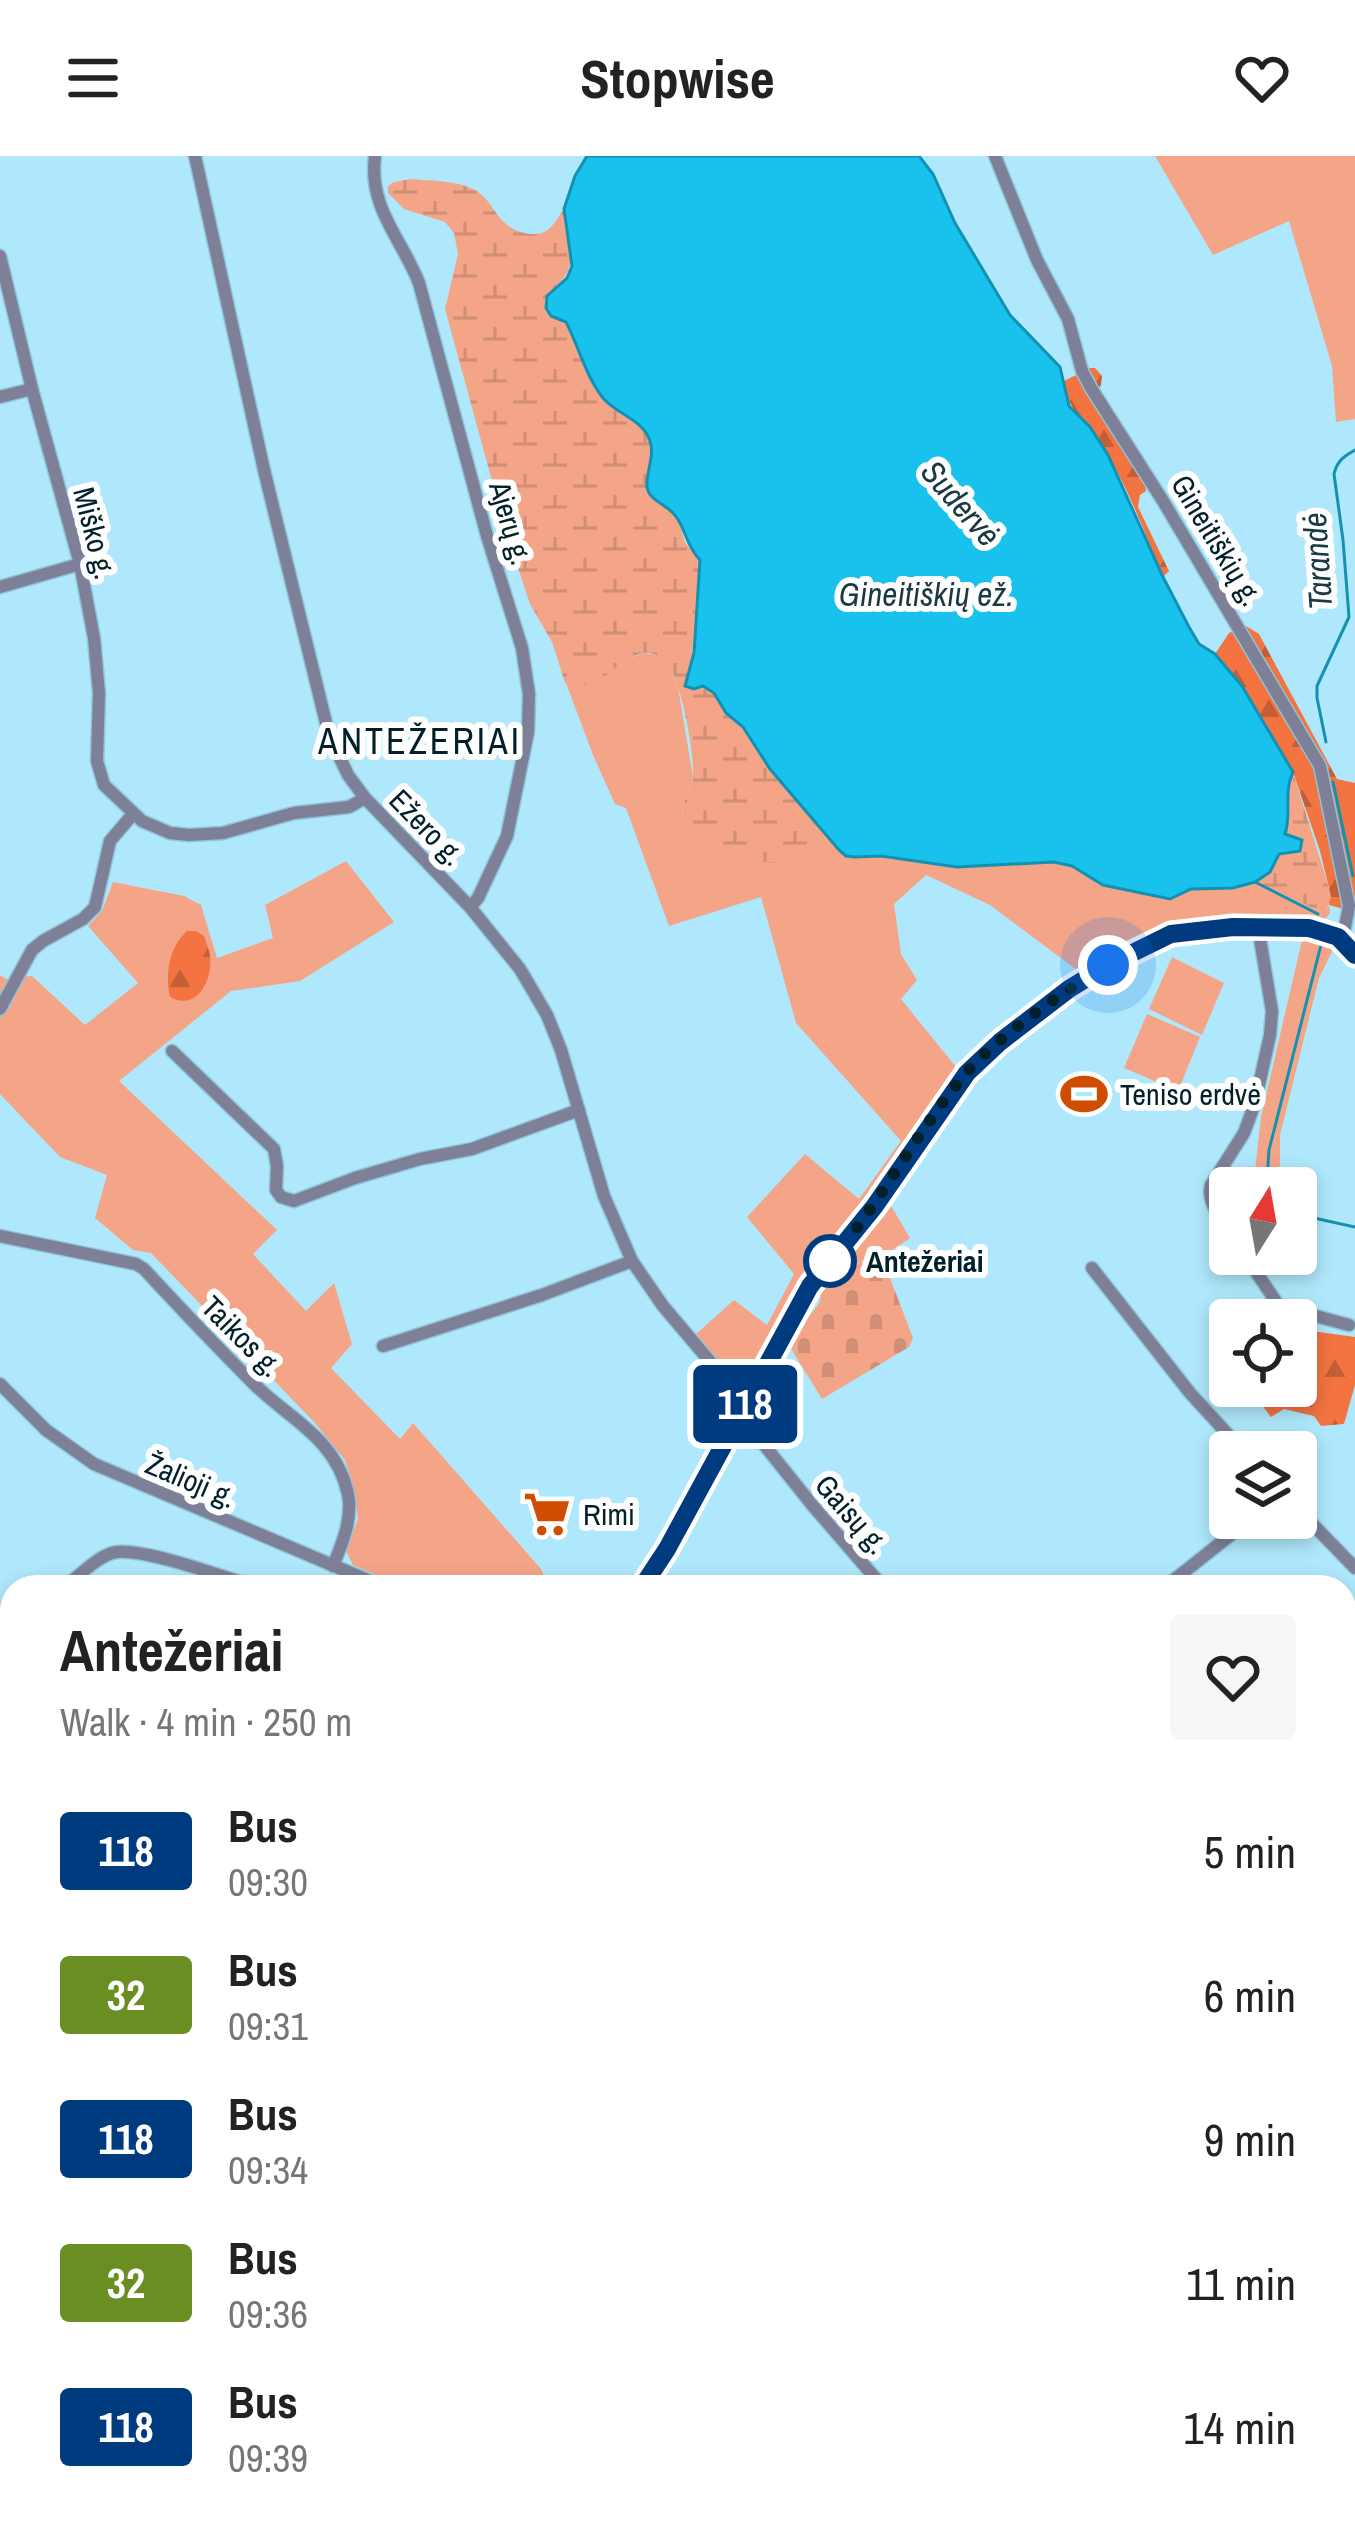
<!DOCTYPE html>
<html lang="en">
<head>
<meta charset="utf-8">
<style>
  :root { --surface:#fff; --page:#f6f6f6; --text:#222; --muted:#767676 }
  body { margin:0; font-family:"Archivo Narrow",sans-serif; background:var(--page); color:var(--text); height:100vh; display:flex; flex-direction:column; font-size:45px; white-space:nowrap }
  * { box-sizing:border-box; margin:0 }
  p { font-size:39px; color:var(--muted) }
  .icon { flex:none; width:66px; height:66px; fill:none; stroke:currentColor; stroke-width:2; stroke-linecap:round; stroke-linejoin:round }
  .map { position:relative; flex:1; overflow:hidden }
  .side { position:absolute; left:0px; top:1419px; width:1356px; height:951px; display:flex; flex-direction:column; background:var(--surface); border-radius:36px 36px 0 0; box-shadow:0 6px 18px #0003 }
  .side>* { flex:none }
  .badge { padding:0 24px; border-radius:9px; font-size:42px; line-height:78px }
  .needle { width:78px; rotate:11deg }
  .fabs { position:absolute; left:1209px; top:1011px; display:grid; gap:24px }
  .fabs a { display:grid; place-items:center; width:108px; height:108px; border-radius:12px; background:var(--surface); box-shadow:0 6px 18px #0003; font-size:60px }
  .you { position:absolute; width:60px; height:60px; margin:-30px; border:9px solid #fff; border-radius:50%; background:#1a73e8; box-shadow:0 0 0 18px #1a73e833 }
  .map>.badge { position:absolute; translate:-50% -50%; box-shadow:0 0 0 6px #fff }
  .round { display:grid; place-items:center; flex:none; width:126px; height:126px; border-radius:12px; background:var(--page) }
  .head { display:flex; align-items:center; justify-content:space-between; height:204px; padding:0 60px }
  h1 { font-size:57px; font-weight:700; line-height:90px }
  ul { padding:0; list-style:none }
  li { display:flex; align-items:center; gap:36px; height:144px; padding:0 60px }
  li div { flex:1 }
  li b { display:block; font-size:45px }
  li em { font-style:normal }
  li .badge { min-width:132px; font-weight:700; text-align:center }
  header { display:flex; justify-content:space-between; align-items:center; height:156px; padding:0 60px; background:var(--surface); font-size:54px; font-weight:700 }
  .map>svg:first-child { display:block }
  .grass { fill:#f4a587 }
  .forest { fill:url(#forest-firs) }
  .wetland { fill:url(#wetland-marsh) }
  .cemetery { fill:url(#cemetery-stones) }
  .water { fill:#19c2ec; stroke:#1291b2; stroke-width:3 }
  .lines { fill:none; stroke-linecap:round; stroke-linejoin:round }
  .stream { stroke:#1291b2; stroke-width:3 }
  .minor-casing { stroke:#90c4d6; stroke-width:15 }
  .tertiary-casing { stroke:#90c4d6; stroke-width:18 }
  .secondary-casing { stroke:#90c4d6; stroke-width:20 }
  .minor { stroke:#7e8098; stroke-width:12 }
  .tertiary { stroke:#7e8098; stroke-width:15 }
  .secondary { stroke:#525475; stroke-width:16 }
  .line-casing { stroke:#fff; stroke-width:27 }
  .line { stroke:#003b80; stroke-width:18 }
  .walk { stroke:#012029; stroke-width:12; stroke-dasharray:0 21.6 }
  .stop-dot { fill:#fff; stroke:#003b80; stroke-width:6 }
  .labels { text-anchor:middle; dominant-baseline:central; stroke-width:12; stroke-linejoin:round; paint-order:stroke }
  .street-label { font-size:30px; fill:#012029; stroke:#fefefe }
  .poi-label { font-size:30px; fill:#012029; stroke:#fefefe; text-anchor:start }
  .stop-label { font-size:30px; font-weight:bold; fill:#012029; stroke:#fefefe; text-anchor:start }
  .water-label { font-size:33px; font-style:italic; fill:#1a3942; stroke:#fefefe }
  .quarter-label { font-size:36px; letter-spacing:3px; fill:#012029; stroke:#fefefe }
</style>
</head>
<body>
<header><svg class="icon" aria-label="menu" viewBox="0 0 24 24"><path d="M4 6h16M4 12h16M4 18h16"/></svg>Stopwise<svg class="icon" aria-label="heart" viewBox="0 0 24 24"><path d="M12 20l-8-8c-3-5 5-10 8-4 3-6 11-1 8 4z"/></svg></header>
<div class="map">
<svg width="1355" height="2368" viewBox="0 0 1355 2368">
  <defs>
    <pattern id="forest-firs" width="22" height="20" patternUnits="userSpaceOnUse" patternTransform="scale(3)"><rect width="22" height="20" fill="#f37440"/><path d="M5 1l3.5 6h-7zM16 11l3.5 6h-7z" fill="#c25f36"/></pattern>
    <pattern id="wetland-marsh" width="20" height="14" patternUnits="userSpaceOnUse" patternTransform="scale(3)"><rect width="20" height="14" fill="#f4a587"/><path d="M1 5h8M5 5V1M11 12h8M15 12V8" fill="none" stroke="#cf8e75"/></pattern>
    <pattern id="cemetery-stones" width="16" height="16" patternUnits="userSpaceOnUse" patternTransform="scale(3)"><rect width="16" height="16" fill="#f4a587"/><path d="M2 7V4a2 2 0 0 1 4 0v3zM10 15v-3a2 2 0 0 1 4 0v3z" fill="#cf8e75"/></pattern>
  </defs>
  <rect width="100%" height="100%" fill="#afe8fc"/>
  <g class="grass">
    <polygon points="1155,0 1355,0 1355,263 1336,266 1332,210 1289,65 1213,99"/>
    <path d="M 645,497 L 659,499 L 668,507 L 678,531 L 693,621 L 682,657 L 811,706 L 834,688 L 839,694 L 856,701 L 881,700 L 957,711 L 1054,706 L 1072,710 L 1103,729 L 1170,743 L 1191,733 L 1234,732 L 1255,726 L 1320,755 L 1326,755 L 1329,749 L 1330,757 L 1326,762 C 1291,762 1256,758 1221,761 C 1170,765 1124,791 1081,817 L 990,749 L 926,719 L 894,748 L 901,798 L 917,824 L 901,843 L 960,916 L 925,960 L 866,1050 L 798,1134 L 735,1246 L 686,1187 L 734,1144 L 767,1169 L 794,1118 L 747,1061 L 805,998 L 859,1043 L 901,985 L 796,867 L 761,741 L 669,770 L 626,652 L 615,648 L 593,599 L 566,527 C 593,533 602,517 624,505 C 628,502 640,498 645,497 Z"/>
    <polygon points="346,705 394,766 300,825 231,835 119,925 277,1074 253,1098 306,1155 334,1127 352,1188 331,1212 400,1283 413,1267 541,1413 544,1420 534,1431 404,1431 353,1409 346,1395 358,1363 354,1334 345,1304 314,1266 151,1097 133,1094 95,1062 107,1019 60,1001 0,938 0,819 6,823 32,820 85,869 138,827 88,770 102,755 113,726 184,740 201,749 217,802 273,782 265,749"/>
    <polygon points="1303,780 1328,782 1332,796 1319,822 1280,979 1280,1032 1253,1032 1261,961"/>
    <polygon points="1172,801 1224,827 1202,879 1149,853"/>
    <polygon points="1147,858 1200,881 1178,935 1124,912"/>
    <polygon points="887,1043 910,1082 882,1101 871,1099 821,1131"/>
  </g>
  <g class="forest">
    <path d="M 1090,212 L 1095,212 L 1102,220 L 1101,229 L 1091,245 L 1145,327 L 1146,335 L 1140,339 L 1138,351 L 1169,415 L 1163,421 C 1146,380 1130,336 1107,298 C 1092,272 1066,255 1064,225 Z"/>
    <polygon points="1246,470 1259,478 1337,623 1355,627 1355,756 1329,749 1329,732 1320,695 1293,616 1242,530 1215,498 1229,477"/>
    <path d="M 187,775 L 196,775 L 204,780 C 206,786 209,793 210,800 C 213,824 197,856 170,841 C 165,818 169,791 187,775 Z"/>
    <polygon points="1312,1175 1355,1181 1355,1229 1344,1268 1321,1270 1314,1260 1284,1253 1271,1261 1247,1230 1296,1230 1296,1187 1306,1189"/>
  </g>
  <g class="wetland">
    <path d="M 411,23 C 431,25 459,24 477,35 C 489,43 493,55 502,64 C 511,75 533,83 546,75 C 553,71 559,60 564,53 C 568,86 582,110 553,133 L 551,160 L 566,166 L 591,223 L 618,255 L 635,265 L 649,280 L 651,311 L 647,330 L 677,360 L 685,386 L 700,404 L 691,512 L 700,531 L 714,537 L 726,557 L 743,571 L 770,613 L 834,688 C 828,693 820,702 813,705 C 798,712 774,706 758,706 C 733,705 678,687 683,654 C 684,642 692,631 693,619 C 694,595 681,520 664,504 C 639,481 614,519 592,527 C 584,531 574,529 565,527 L 552,486 L 530,448 L 506,376 L 445,153 L 458,98 L 454,77 L 445,66 L 404,53 L 388,37 L 388,30 L 394,26 Z"/>
    <path d="M 1293,616 L 1329,732 L 1331,741 L 1326,755 L 1320,755 L 1255,726 L 1270,716 L 1278,698 L 1288,695 L 1296,697 L 1298,682 L 1285,678 C 1292,655 1282,638 1293,616 Z"/>
  </g>
  <polygon class="cemetery" points="872,1099 882,1101 913,1182 909,1191 822,1243 788,1188 820,1146 821,1131"/>
  <path class="water" d="M 587,0 L 919,0 L 933,18 L 955,67 L 1010,159 L 1060,211 L 1069,250 L 1090,271 L 1108,299 L 1163,421 L 1189,471 L 1199,488 L 1215,498 L 1242,530 L 1293,616 C 1283,637 1292,657 1285,678 L 1302,684 L 1300,695 L 1279,698 L 1270,716 L 1255,726 L 1233,732 L 1191,733 L 1170,743 L 1103,729 L 1072,710 L 1054,706 L 957,711 L 881,700 L 855,701 L 846,700 L 839,694 L 770,613 L 743,571 L 726,557 L 714,537 L 703,530 L 694,533 L 685,530 L 694,497 L 700,404 C 684,387 686,370 673,357 C 665,348 649,344 647,331 C 646,316 655,300 650,285 C 643,263 616,258 603,242 C 585,219 579,191 566,166 L 551,160 L 546,152 L 547,140 L 567,122 L 572,110 L 564,53 L 575,20 Z"/>
  <g class="lines">
    <g class="stream">
      <path d="M 1326,586 L 1317,542 L 1317,530 L 1349,461 L 1343,384 L 1334,318 C 1337,305 1344,300 1355,294"/>
      <polyline points="1333,626 1353,720"/>
      <polyline points="1255,726 1318,758"/>
      <polyline points="1269,1032 1267,1024 1269,994 1322,785"/>
      <polyline points="1296,1058 1355,1071"/>
    </g>
    <defs>
      <g id="minor">
        <polyline points="195,0 264,314 329,579 348,619 365,642 470,751 520,813 547,859 561,894 604,1040 632,1105 663,1150 724,1222 750,1238"/>
        <path d="M 375,0 C 368,52 402,83 419,127 L 487,380 L 522,492 L 529,538 L 528,576 L 507,680 L 478,742 L 470,751"/>
        <polyline points="995,0 1037,104 1068,163 1082,215 1091,232 1163,345 1320,610 1349,750 1345,771 1338,781"/>
        <polyline points="0,100 32,233 80,408 94,482 99,537 97,605 104,629 142,665 170,677 189,679 223,677 294,657 349,651 365,642"/>
        <polyline points="0,241 32,233"/>
        <polyline points="0,431 80,408"/>
        <polyline points="0,853 32,794 43,785 83,763 95,751 110,685 133,658"/>
        <polyline points="172,895 274,993 277,1010 276,1034 281,1041 294,1045 355,1022 420,1003 472,993 579,954"/>
        <path d="M 1230,1076 C 1220,1061 1207,1047 1211,1029 L 1244,977 L 1255,947 L 1270,879 L 1272,855 L 1258,771"/>
        <path d="M 0,1080 L 136,1108 L 144,1113 C 180,1152 216,1190 254,1228 C 289,1263 336,1282 348,1338 C 353,1363 342,1388 333,1410"/>
        <polyline points="1244,1098 1279,1150 1349,1169"/>
        <polyline points="1092,1112 1190,1237 1244,1296"/>
        <polyline points="383,1190 542,1139 632,1105"/>
        <polyline points="0,1228 46,1274 94,1308 384,1431"/>
        <polyline points="737,1263 753,1275 813,1350 883,1431"/>
        <polyline points="1296,1351 1355,1412"/>
        <path d="M 65,1431 C 79,1420 96,1402 112,1397 C 137,1389 227,1422 255,1431"/>
        <polyline points="1165,1431 1252,1362"/>
        <polyline points="1344,1500 1355,1492"/>
        <polyline points="1344,1729 1355,1737"/>
        <polyline points="0,1751 12,1763"/>
        <polyline points="1344,1969 1355,1976"/>
        <polyline points="1344,2299 1355,2311"/>
        <polyline points="0,2325 2,2310 12,2289"/>
        <polyline points="590,2358 600,2368"/>
        <polyline points="716,2368 727,2358"/>
      </g>
      <polyline id="tertiary" points="642,1431 667,1393 810,1130 874,1051 967,917 1000,886 1069,833 1108,809 1171,778 1233,771 1309,772 1338,781 1355,799"/>
      <g id="secondary">
        <polyline points="0,2074 12,2086"/>
        <polyline points="244,2358 253,2368"/>
      </g>
    </defs>
    <use href="#minor" class="minor-casing"/>
    <use href="#tertiary" class="tertiary-casing"/>
    <use href="#secondary" class="secondary-casing"/>
    <use href="#minor" class="minor"/>
    <use href="#tertiary" class="tertiary"/>
    <use href="#secondary" class="secondary"/>
  </g>
  <g class="lines">
    <defs>
      <polyline id="line" points="642,1431 667,1393 810,1130 874,1051 967,917 1000,886 1069,833 1108,809 1171,778 1233,771 1309,772 1338,781 1355,799"/>
    </defs>
    <use href="#line" class="line-casing"/>
    <use href="#line" class="line"/>
    <path class="walk" d="M 830,1105 C 882,1046 917,974 967,916 C 1003,876 1062,837 1108,809"/>
  </g>
  <defs>
    <symbol id="stadium-bare" viewBox="-9 -9 18 18"><path d="M0-5a6.5 5 0 1 0 0 10a6.5 5 0 1 0 0-10ZM-3.5-1.8h7v3.6h-7Z" fill="#d04c00" stroke="#fefefe" stroke-width="2.5" paint-order="stroke"/></symbol>
    <symbol id="supermarket-bare" viewBox="-9 -9 18 18"><path d="M-6-5.5h2.5l.6 2H6L4.5 2H-2.5L-4.4-4H-6ZM-1.5 3.2a1.3 1.3 0 1 0 .1 0ZM3 3.2a1.3 1.3 0 1 0 .1 0Z" fill="#d04c00" stroke="#fefefe" stroke-width="2.5" paint-order="stroke"/></symbol>
  </defs>
  <g fill-rule="evenodd">
    <use href="#stadium-bare" x="1051" y="905" width="66" height="66"/>
    <use href="#supermarket-bare" x="514" y="1325" width="66" height="66"/>
  </g>
  <circle class="stop-dot" cx="830" cy="1105" r="24"/>
  <g class="labels">
    <g class="street-label">
      <text transform="translate(511 367) rotate(74)">Ajerų g.</text>
      <text transform="translate(95 377) rotate(76)">Miško g.</text>
      <text transform="translate(1217 384) rotate(59)">Gineitiškių g.</text>
      <text transform="translate(427 671) rotate(46)">Ežero g.</text>
      <text transform="translate(242 1180) rotate(45)">Taikos g.</text>
      <text transform="translate(191 1324) rotate(23)">Žalioji g.</text>
      <text transform="translate(852 1358) rotate(49)">Gaisų g.</text>
    </g>
    <g class="poi-label">
      <text x="1120" y="938">Teniso erdvė</text>
      <text x="583" y="1358">Rimi</text>
    </g>
    <g class="stop-label">
      <text x="866" y="1105">Antežeriai</text>
    </g>
    <g class="water-label">
      <text transform="translate(961 347) rotate(49)">Sudervė</text>
      <text transform="translate(1317 405) rotate(-94)">Tarandė</text>
      <text x="926" y="438">Gineitiškių ež.</text>
    </g>
    <g class="quarter-label">
      <text x="420" y="585">ANTEŽERIAI</text>
    </g>
  </g>
</svg>
<div class="fabs">
<a><svg class="needle" viewBox="-14 -14 28 28"><path d="M0-13l5 13h-10z" fill="#e53935"/><path d="M0 13l5-13h-10z" fill="#767676"/></svg></a>
<a><svg class="icon" aria-label="locate" viewBox="0 0 24 24"><circle cx="12" cy="12" r="6"/><path d="M12 2v4M12 18v4M2 12h4M18 12h4"/></svg></a>
<a><svg class="icon" aria-label="layers" viewBox="0 0 24 24"><path d="M12 4l9 5-9 5-9-5zM3 14l9 5 9-5"/></svg></a>
</div>
<div class="you" style="left:1108px;top:809px"></div>
<b class="badge" style="left:745px;top:1248px;background:#003b80;color:#fff">118</b>
<section class="side">
<div class="head"><div><h1>Antežeriai</h1><p>Walk · 4 min · 250 m</p></div><a class="round"><svg class="icon" aria-label="heart" viewBox="0 0 24 24"><path d="M12 20l-8-8c-3-5 5-10 8-4 3-6 11-1 8 4z"/></svg></a></div>
<ul>
<li><span class="badge" style="background:#003b80;color:#fff">118</span><div><b>Bus</b><p>09:30</p></div><em>5 min</em></li>
<li><span class="badge" style="background:#6b8e23;color:#fff">32</span><div><b>Bus</b><p>09:31</p></div><em>6 min</em></li>
<li><span class="badge" style="background:#003b80;color:#fff">118</span><div><b>Bus</b><p>09:34</p></div><em>9 min</em></li>
<li><span class="badge" style="background:#6b8e23;color:#fff">32</span><div><b>Bus</b><p>09:36</p></div><em>11 min</em></li>
<li><span class="badge" style="background:#003b80;color:#fff">118</span><div><b>Bus</b><p>09:39</p></div><em>14 min</em></li>
</ul>
</section>
</div>
</body>
</html>
